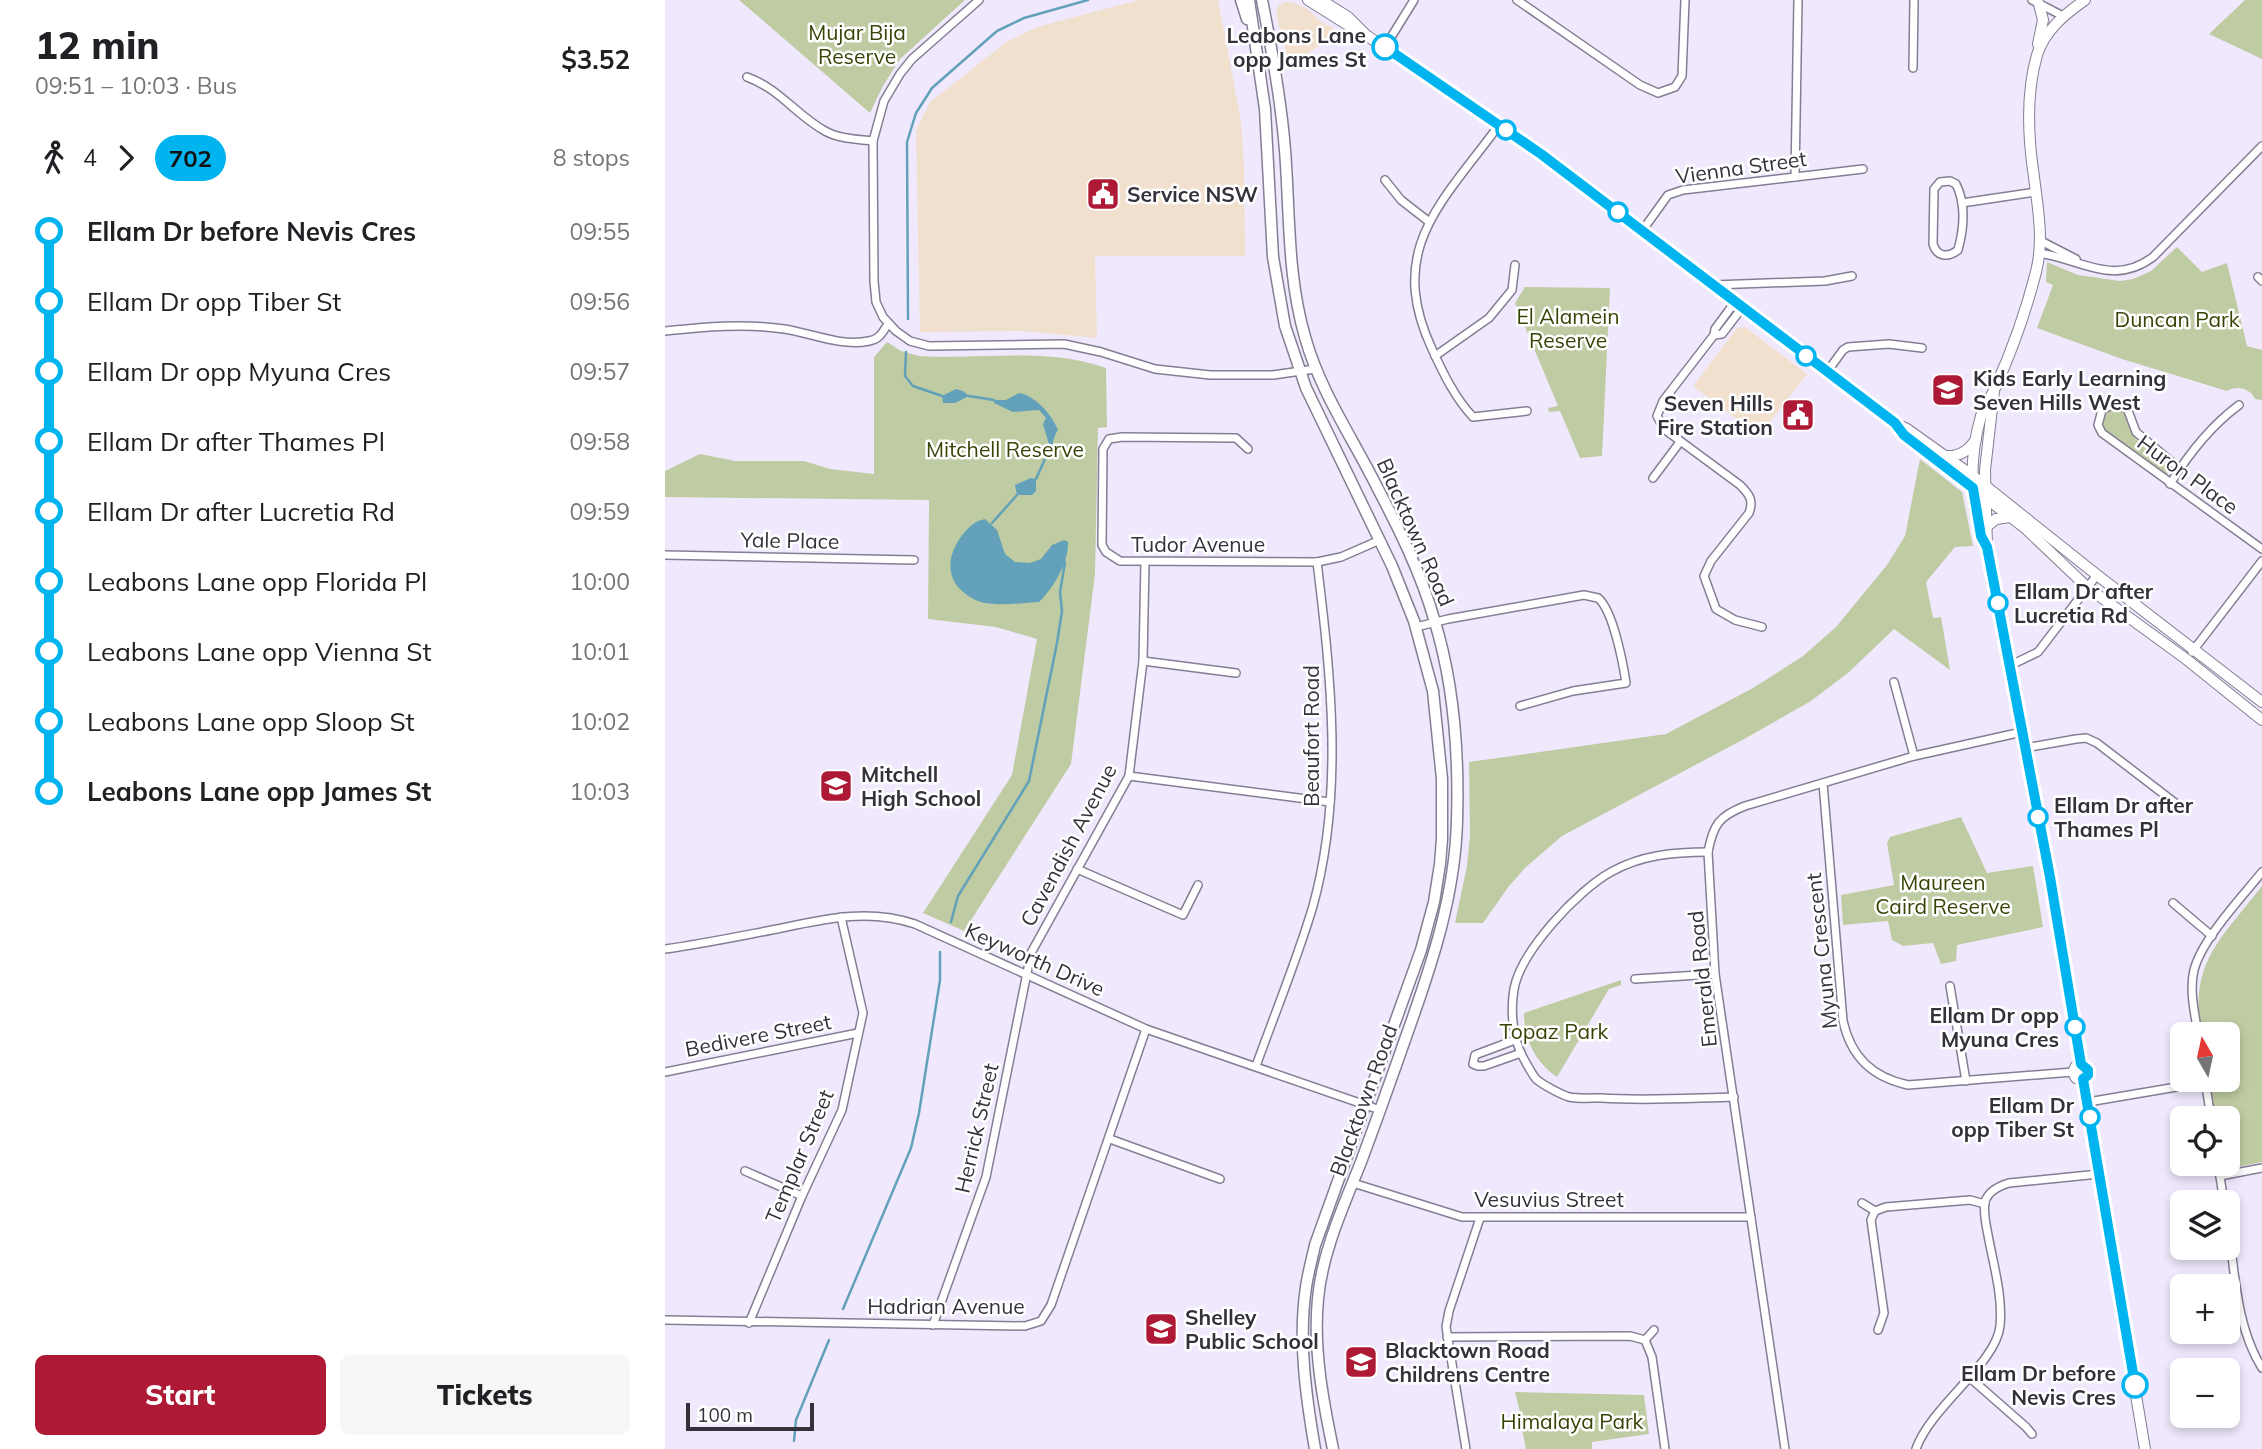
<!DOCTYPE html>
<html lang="en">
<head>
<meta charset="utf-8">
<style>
  :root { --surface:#fff; --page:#f6f6f6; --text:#202124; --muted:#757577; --accent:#ae1a35 }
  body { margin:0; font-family:Mulish,sans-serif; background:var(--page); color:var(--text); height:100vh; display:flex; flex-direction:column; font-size:26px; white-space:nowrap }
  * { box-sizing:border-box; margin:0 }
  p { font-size:23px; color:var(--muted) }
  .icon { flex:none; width:38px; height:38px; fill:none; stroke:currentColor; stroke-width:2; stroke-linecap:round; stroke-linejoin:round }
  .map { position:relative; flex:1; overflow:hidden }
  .side { display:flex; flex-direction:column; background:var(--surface); width:665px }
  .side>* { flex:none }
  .badge { padding:0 14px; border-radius:23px; font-size:24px; line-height:46px }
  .needle { width:46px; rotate:351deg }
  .controls { position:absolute; left:1505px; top:1022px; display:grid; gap:14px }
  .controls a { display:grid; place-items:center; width:70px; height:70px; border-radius:10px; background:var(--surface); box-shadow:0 4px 10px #0003; font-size:35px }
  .scale { position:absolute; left:21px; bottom:18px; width:128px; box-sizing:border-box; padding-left:7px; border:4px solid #34313a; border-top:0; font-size:19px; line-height:24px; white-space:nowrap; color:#34313a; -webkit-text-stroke:5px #fff; paint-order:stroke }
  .map>.badge { position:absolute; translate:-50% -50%; box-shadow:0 0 0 4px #fff }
  .legs { display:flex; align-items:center; gap:10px; height:77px; padding:0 35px; font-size:23px }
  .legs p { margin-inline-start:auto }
  .headline { display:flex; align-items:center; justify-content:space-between; height:119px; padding:0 35px }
  h1 { font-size:38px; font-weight:800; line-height:52px }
  .primary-button { display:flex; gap:14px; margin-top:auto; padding:14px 35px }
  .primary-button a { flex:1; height:80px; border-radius:10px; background:var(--accent); color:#fff; font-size:28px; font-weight:800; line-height:80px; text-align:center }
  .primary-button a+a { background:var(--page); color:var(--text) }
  ul { padding:0 35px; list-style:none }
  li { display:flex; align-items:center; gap:24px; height:70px; font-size:26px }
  li i { display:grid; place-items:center; width:10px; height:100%; margin:0 9px; background:currentColor }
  li i::after { content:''; width:18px; height:18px; margin:-9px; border:5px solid; border-radius:50%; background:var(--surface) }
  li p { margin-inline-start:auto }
  li:first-child i { background:linear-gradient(#0000 50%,currentColor 0) }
  li:last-child i { background:linear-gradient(currentColor 50%,#0000 0) }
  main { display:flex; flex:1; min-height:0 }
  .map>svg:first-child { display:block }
  .commercial { fill:#f1e0ce }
  .green { fill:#bfcba2 }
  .water { fill:#62a1b9 }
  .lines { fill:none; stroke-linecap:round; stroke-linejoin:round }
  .stream { stroke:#62a1b9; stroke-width:2.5 }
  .street-casing { stroke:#857d93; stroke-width:10 }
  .secondary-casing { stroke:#857d93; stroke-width:12 }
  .primary-casing { stroke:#857d93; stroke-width:13 }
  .street { stroke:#fff; stroke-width:7 }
  .secondary { stroke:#fff; stroke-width:10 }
  .primary { stroke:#fff; stroke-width:10 }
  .line-1-casing { stroke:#fff; stroke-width:16 }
  .line-1 { stroke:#00b5ef; stroke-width:10 }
  .stop-1-dot { fill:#fff; stroke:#00b5ef; stroke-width:3.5 }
  .labels { text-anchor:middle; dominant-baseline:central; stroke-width:5; stroke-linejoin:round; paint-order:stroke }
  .park-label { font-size:21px; fill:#384406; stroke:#fff }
  .stop-label { font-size:21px; font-weight:bold; fill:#34313a; stroke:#fff; text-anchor:end }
  .street-label { font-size:21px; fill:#34313a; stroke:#fff }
  .poi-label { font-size:21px; font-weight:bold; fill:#34313a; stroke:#fff; text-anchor:start }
</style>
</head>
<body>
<main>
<section class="side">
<div class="headline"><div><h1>12 min</h1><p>09:51 – 10:03 · Bus</p></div><b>$3.52</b></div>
<div class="legs"><svg class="icon" aria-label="walk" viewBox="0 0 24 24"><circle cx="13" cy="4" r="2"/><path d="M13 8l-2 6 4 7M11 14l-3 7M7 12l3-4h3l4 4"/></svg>4<svg class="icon" aria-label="forward" viewBox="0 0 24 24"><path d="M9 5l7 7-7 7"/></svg><b class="badge" style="background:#00b5ef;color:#111">702</b><p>8 stops</p></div>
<ul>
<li><i style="color:#00b5ef"></i><b>Ellam Dr before Nevis Cres</b><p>09:55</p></li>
<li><i style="color:#00b5ef"></i><span>Ellam Dr opp Tiber St</span><p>09:56</p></li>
<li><i style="color:#00b5ef"></i><span>Ellam Dr opp Myuna Cres</span><p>09:57</p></li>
<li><i style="color:#00b5ef"></i><span>Ellam Dr after Thames Pl</span><p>09:58</p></li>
<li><i style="color:#00b5ef"></i><span>Ellam Dr after Lucretia Rd</span><p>09:59</p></li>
<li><i style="color:#00b5ef"></i><span>Leabons Lane opp Florida Pl</span><p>10:00</p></li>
<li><i style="color:#00b5ef"></i><span>Leabons Lane opp Vienna St</span><p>10:01</p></li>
<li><i style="color:#00b5ef"></i><span>Leabons Lane opp Sloop St</span><p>10:02</p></li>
<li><i style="color:#00b5ef"></i><b>Leabons Lane opp James St</b><p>10:03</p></li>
</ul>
<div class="primary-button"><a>Start</a><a>Tickets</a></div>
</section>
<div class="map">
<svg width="1597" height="1449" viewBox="0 0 1597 1449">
  <rect width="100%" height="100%" fill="#f0e9fd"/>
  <g class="commercial">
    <polygon points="474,0 553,0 576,121 579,167 580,256 430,256 432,338 357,331 255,332 251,130 265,102 343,41 372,27"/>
    <polygon points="620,2 627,2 643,9 656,22 674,31 625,67 611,14 613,6"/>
    <polygon points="1080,327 1142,374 1094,436 1028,386 1072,328"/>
  </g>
  <g class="green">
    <polygon points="74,0 300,0 235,59 218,86 205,113"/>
    <polygon points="1580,0 1597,0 1597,59 1544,34"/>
    <path d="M 1512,247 L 1537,272 L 1562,263 L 1582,346 L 1597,350 L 1597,400 L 1590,399 C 1585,388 1572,385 1562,391 L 1457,359 L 1372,328 L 1388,285 L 1381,282 L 1382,262 L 1413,275 L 1455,281 L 1468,279 L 1486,271 Z"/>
    <polygon points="860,287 945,288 937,456 915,458 895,411 884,412 883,408 893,406 850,303"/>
    <path d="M 222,342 L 236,351 L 254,356 C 316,360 382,347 441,368 L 442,427 L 433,428 L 430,574 L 406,764 L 299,931 L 258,913 L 347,775 L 372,639 L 331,627 L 263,619 L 264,500 L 0,497 L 0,471 L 35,454 L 70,461 L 139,461 L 165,469 L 209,474 L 209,357 Z"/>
    <polygon points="1448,408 1459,412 1465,430 1471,439 1505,465 1506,472 1499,475 1441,432 1437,427 1436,418"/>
    <polygon points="1255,459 1297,492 1308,546 1290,547 1261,582 1268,618 1276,617 1285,670 1229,629 1184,672 1146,701 1081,738 897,836 861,867 844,886 818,923 790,923 802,866 805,835 804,762 1001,734 1088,688 1138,656 1171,627 1222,565 1240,536"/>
    <polygon points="1296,817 1322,873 1368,866 1378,927 1292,945 1291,961 1276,964 1268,943 1238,946 1227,940 1223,921 1178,925 1176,895 1229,885 1222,843 1225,837"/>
    <path d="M 1597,886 L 1597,1162 L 1572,1167 L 1562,1164 L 1563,1118 L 1551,1118 L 1544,1080 L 1563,1080 L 1563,1034 L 1536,1034 C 1524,962 1556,939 1597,886 Z"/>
    <path d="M 956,980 L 956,985 L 944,989 L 892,1077 C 870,1062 859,1039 859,1013 Z"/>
    <polygon points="850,1392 979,1395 984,1434 927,1442 927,1449 861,1449 857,1429 859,1428"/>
  </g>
  <g class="water">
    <polygon points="291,389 298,391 304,396 290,403 278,403 277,396"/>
    <path d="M 354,393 C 371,396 387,415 393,430 C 386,439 389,451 381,459 L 385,448 L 378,424 L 381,418 L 374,410 L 348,412 L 329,403 L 329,400 L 341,400 Z"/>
    <polygon points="366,478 371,479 371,491 367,495 352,495 350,485"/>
    <path d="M 320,519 L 332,530 L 340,554 L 350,562 L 365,563 L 376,559 L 387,545 L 399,540 L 403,542 C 404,562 388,589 374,602 C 358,603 327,607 313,601 C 281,587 278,560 298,534 C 305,526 310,521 320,519 Z"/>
  </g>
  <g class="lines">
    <g class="stream">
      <polyline points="243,319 242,142 251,113 267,88 332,31 359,18 423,0"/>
      <polyline points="241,352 240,376 248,386 277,396"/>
      <polyline points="304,396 329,400"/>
      <polyline points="371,479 380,459"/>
      <polyline points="327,523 352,495"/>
      <polyline points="286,922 293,896 364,781 392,643 397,611 395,592 400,562"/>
      <polyline points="178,1309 246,1148 254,1113 275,980 275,952"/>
      <polyline points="129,1441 131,1420 164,1340"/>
    </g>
    <defs>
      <g id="street">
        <polyline points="314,0 247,59 235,74 219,101 208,141 209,281 211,302 218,317 231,331 245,341 264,346 399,344 436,352 490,369 545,375 608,375 650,369"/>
        <polyline points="852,0 975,85 993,93 1010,87 1017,76 1020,0"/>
        <polyline points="1367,0 1398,16"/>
        <polyline points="720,47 749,0"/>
        <polyline points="1248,68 1249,0"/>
        <path d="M 82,77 C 115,89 131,115 160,131 C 174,139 192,139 208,141"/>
        <path d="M 834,125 C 778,202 720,248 767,349 C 778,373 790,398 808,417 L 862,411"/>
        <polyline points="1130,177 1133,0"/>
        <polyline points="720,180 736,200 763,221"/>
        <path d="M 1285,181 L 1291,184 C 1301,204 1299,228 1293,250 C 1283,258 1272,257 1268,244 L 1269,189 L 1275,182 Z"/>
        <polyline points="1297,203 1371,192"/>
        <polyline points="977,231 1003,195 1018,190 1198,169"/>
        <polyline points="1376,241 1411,259"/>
        <path d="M 1374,253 C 1416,259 1448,287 1488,257 L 1597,146"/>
        <polyline points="1593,277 1597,281"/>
        <polyline points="1049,285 1160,281 1187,276"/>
        <path d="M 1070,302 L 1050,329 L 1049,335 L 998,401 L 992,416 L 999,429 L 1075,485 C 1084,494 1089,500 1084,513 L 1046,561 L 1039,576 L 1051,609 L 1070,620 L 1097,627"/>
        <path d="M 0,331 C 39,327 79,323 119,329 C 146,333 176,347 204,341 C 215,339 217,333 223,324"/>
        <polyline points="1049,335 1057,334 1077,308"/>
        <polyline points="770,356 824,318 847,290 850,265"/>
        <polyline points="1162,372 1178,350 1183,347 1224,344 1257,348"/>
        <polyline points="583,449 571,438 457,437 444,439 438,449 437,545 441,552 455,561 652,562 676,557 715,540"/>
        <polyline points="1515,469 1471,432 1462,408 1448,404 1437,410 1433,425 1437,433 1597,549"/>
        <polyline points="988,478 1015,442"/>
        <path d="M 1505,484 C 1523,455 1547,425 1574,405"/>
        <polyline points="0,555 249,560"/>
        <path d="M 751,627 L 783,619 L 919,595 L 933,598 C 948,610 958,663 961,683 L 908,691 L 855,706"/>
        <polyline points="1527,652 1597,561"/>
        <polyline points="478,661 571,673"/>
        <polyline points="1344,666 1373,652 1432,575"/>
        <polyline points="1229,682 1249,756"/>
        <polyline points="1360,748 1411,739 1421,738 1432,743 1509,802"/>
        <polyline points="464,776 665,802"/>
        <path d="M 1158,783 L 1178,1021 C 1186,1057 1207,1077 1243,1085 L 1408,1072"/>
        <path d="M 1043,852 C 1009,852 976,855 946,872 C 913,890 856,951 849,989 C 845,1012 848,1041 860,1061 C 863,1066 867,1074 871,1079 C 878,1085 895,1094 904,1097 C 913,1099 926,1098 936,1098 C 980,1101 1025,1098 1069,1097"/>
        <polyline points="412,869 518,915 533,885"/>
        <polyline points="1508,903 1547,936"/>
        <path d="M 0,949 C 37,944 75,936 112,929 C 159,919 203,908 250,924 L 481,1029 L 715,1110"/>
        <polyline points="970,979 1050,974"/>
        <polyline points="1285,986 1301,1081"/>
        <path d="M 1533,1034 C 1530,1014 1524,991 1529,970 C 1537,939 1577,897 1597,872"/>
        <polyline points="850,1040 810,1055 808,1064 813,1066 819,1066 856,1053"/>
        <path d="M 591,1066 C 610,1013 632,960 648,906 C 679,794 666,676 652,562"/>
        <polyline points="0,1072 193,1033"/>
        <polyline points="1540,1080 1546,1118"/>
        <polyline points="1423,1102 1541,1082"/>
        <polyline points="445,1139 555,1179"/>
        <polyline points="1553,1164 1559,1202"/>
        <polyline points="80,1171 137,1196"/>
        <polyline points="1555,1176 1597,1168"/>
        <polyline points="688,1183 797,1217 1086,1217"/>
        <polyline points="1197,1203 1210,1211 1221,1207 1305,1200 1320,1204"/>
        <polyline points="1210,1211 1206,1220 1219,1313 1213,1330"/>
        <path d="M 1563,1225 C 1570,1272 1571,1327 1597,1368"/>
        <polyline points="0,1320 360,1326 376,1321 386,1305 481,1029"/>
        <polyline points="84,1323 137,1196 177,1110 198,1013 176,917"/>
        <polyline points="268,1325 321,1177 366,953 464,776 478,661 480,562"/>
        <polyline points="989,1330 980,1340 987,1357 1000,1449"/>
        <polyline points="782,1337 965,1336 980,1340"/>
        <polyline points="1304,1377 1361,1427 1367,1434"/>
        <polyline points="801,1449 781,1327 784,1311 815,1218"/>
        <path d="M 1120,1449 L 1050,974 L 1043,852 C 1048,825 1054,816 1080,806 L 1249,756 L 1357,732"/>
        <path d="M 1251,1449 C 1266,1406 1331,1364 1335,1326 C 1338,1296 1328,1263 1323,1235 C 1321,1225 1318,1212 1320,1202 C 1323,1191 1334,1186 1344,1183 L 1434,1174"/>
      </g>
      <g id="secondary">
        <polyline points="643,0 694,32"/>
        <polyline points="656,0 683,17 701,35 876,154 1229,423 1242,429 1308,476 1432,575 1597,702"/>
        <polyline points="1373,44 1378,20 1374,4"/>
        <polyline points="1329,391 1320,470 1322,547 1385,877 1416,1064"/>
        <polyline points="1232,426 1239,435 1360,528 1422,587 1521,659 1597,720"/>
        <path d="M 1280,456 C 1294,457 1304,451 1311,439"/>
        <polyline points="1322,526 1331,519 1345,517"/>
        <path d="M 1322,546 C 1302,512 1305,453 1316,416 C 1319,405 1326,398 1330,388 C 1347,351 1361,311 1371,272 C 1379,240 1373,209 1369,177 C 1363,138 1361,93 1372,55 C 1380,30 1400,14 1420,0"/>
        <polyline points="1416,1064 1411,1066 1408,1072 1411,1078 1418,1079"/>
        <polyline points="1416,1064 1423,1070 1423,1075 1418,1079"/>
        <polyline points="1418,1079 1480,1449"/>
      </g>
      <g id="primary">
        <polyline points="576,0 582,19"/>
        <path d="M 584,0 L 600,109 L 608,257 L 620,326 L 641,388 L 727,566 L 749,621 L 768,691 L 777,779 L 777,839 L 775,864 L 769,902 L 756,950 L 650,1245 C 647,1259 643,1273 641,1287 C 633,1340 641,1397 650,1449"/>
        <path d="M 597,0 C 607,50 616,99 620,150 C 625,213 622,275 640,337 C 655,391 687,437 712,487 C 734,529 756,573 769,619 C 789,683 794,755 792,821 C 790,895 767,964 742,1034 C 727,1077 712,1119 696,1162 C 679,1205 657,1252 653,1299 C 648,1348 658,1401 668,1449"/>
      </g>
    </defs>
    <use href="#street" class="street-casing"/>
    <use href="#secondary" class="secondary-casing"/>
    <use href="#primary" class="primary-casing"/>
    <use href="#street" class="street"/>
    <use href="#secondary" class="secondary"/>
    <use href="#primary" class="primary"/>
  </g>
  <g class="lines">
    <defs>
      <polyline id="line-1" points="720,47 876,154 1230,423 1239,435 1308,488 1316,536 1322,547 1385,877 1416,1064 1423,1070 1423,1075 1418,1079 1470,1385"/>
    </defs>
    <use href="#line-1" class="line-1-casing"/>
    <use href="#line-1" class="line-1"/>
  </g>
  <defs>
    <symbol id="civic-square" viewBox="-11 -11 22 22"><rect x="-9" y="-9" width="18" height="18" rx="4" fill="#ae1a35" stroke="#fff"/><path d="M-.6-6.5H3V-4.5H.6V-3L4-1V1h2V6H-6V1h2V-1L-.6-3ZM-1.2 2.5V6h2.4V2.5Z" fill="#fff"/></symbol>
    <symbol id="school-square" viewBox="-11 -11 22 22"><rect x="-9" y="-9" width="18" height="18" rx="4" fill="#ae1a35" stroke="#fff"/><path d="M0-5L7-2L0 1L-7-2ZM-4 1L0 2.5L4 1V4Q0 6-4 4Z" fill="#fff"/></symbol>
  </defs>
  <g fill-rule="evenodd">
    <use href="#civic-square" x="419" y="175" width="38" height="38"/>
    <use href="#school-square" x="1264" y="371" width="38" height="38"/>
    <use href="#civic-square" x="1114" y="396" width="38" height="38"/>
    <use href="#school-square" x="152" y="767" width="38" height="38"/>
    <use href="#school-square" x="477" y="1310" width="38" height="38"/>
    <use href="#school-square" x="677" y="1343" width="38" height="38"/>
  </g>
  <g class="stop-1-dot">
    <circle cx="720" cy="47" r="12"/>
    <circle cx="841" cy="130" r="9"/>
    <circle cx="953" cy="212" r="9"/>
    <circle cx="1141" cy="356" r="9"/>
    <circle cx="1333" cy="603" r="9"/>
    <circle cx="1373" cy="817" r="9"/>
    <circle cx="1410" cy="1027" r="9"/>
    <circle cx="1425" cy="1117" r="9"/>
    <circle cx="1470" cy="1385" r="12"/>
  </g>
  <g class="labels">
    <g class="park-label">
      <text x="192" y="32">Mujar Bija<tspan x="192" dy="24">Reserve</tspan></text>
      <text x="903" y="316">El Alamein<tspan x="903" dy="24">Reserve</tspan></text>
      <text x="1512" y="319">Duncan Park</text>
      <text x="340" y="449">Mitchell Reserve</text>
      <text x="1278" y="882">Maureen<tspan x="1278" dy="24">Caird Reserve</tspan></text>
      <text x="889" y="1031">Topaz Park</text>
      <text x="907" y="1421">Himalaya Park</text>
    </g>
    <g class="stop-label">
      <text x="701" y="35">Leabons Lane<tspan x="701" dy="24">opp James St</tspan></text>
      <text x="1349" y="591" text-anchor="start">Ellam Dr after<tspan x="1349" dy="24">Lucretia Rd</tspan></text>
      <text x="1389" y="805" text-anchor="start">Ellam Dr after<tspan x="1389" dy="24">Thames Pl</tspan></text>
      <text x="1394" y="1015">Ellam Dr opp<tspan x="1394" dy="24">Myuna Cres</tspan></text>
      <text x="1409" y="1105">Ellam Dr<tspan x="1409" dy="24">opp Tiber St</tspan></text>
      <text x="1451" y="1373">Ellam Dr before<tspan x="1451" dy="24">Nevis Cres</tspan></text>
    </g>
    <g class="street-label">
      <text transform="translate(1076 167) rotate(-8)">Vienna Street</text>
      <text transform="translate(1523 474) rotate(36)">Huron Place</text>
      <text transform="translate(751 532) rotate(66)">Blacktown Road</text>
      <text transform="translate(125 540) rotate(1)">Yale Place</text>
      <text x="533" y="544">Tudor Avenue</text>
      <text transform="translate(646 736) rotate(-90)">Beaufort Road</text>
      <text transform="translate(403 845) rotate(-62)">Cavendish Avenue</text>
      <text transform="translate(1156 951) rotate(-96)">Myuna Crescent</text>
      <text transform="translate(370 959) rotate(24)">Keyworth Drive</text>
      <text transform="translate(1037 979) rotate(-96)">Emerald Road</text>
      <text transform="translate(93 1035) rotate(-11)">Bedivere Street</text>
      <text transform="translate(698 1100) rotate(-70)">Blacktown Road</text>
      <text transform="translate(311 1128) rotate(-77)">Herrick Street</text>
      <text transform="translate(134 1156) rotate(-67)">Templar Street</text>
      <text x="884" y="1199">Vesuvius Street</text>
      <text x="281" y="1306">Hadrian Avenue</text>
    </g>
    <g class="poi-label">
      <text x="462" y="194">Service NSW</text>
      <text x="1308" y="378">Kids Early Learning<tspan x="1308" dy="24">Seven Hills West</tspan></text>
      <text x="1108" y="403" text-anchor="end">Seven Hills<tspan x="1108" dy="24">Fire Station</tspan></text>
      <text x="196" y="774">Mitchell<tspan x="196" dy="24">High School</tspan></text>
      <text x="520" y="1317">Shelley<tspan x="520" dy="24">Public School</tspan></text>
      <text x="720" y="1350">Blacktown Road<tspan x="720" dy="24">Childrens Centre</tspan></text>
    </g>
  </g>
</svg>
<div class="controls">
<a><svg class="needle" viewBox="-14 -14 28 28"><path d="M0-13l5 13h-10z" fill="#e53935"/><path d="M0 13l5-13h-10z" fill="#757577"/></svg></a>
<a><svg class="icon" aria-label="locate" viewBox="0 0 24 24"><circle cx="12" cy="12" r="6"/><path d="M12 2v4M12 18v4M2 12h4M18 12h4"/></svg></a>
<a><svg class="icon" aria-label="layers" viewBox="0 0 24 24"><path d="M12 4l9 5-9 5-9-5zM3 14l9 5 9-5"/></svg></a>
<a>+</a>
<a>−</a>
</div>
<div class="scale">100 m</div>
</div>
</main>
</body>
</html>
